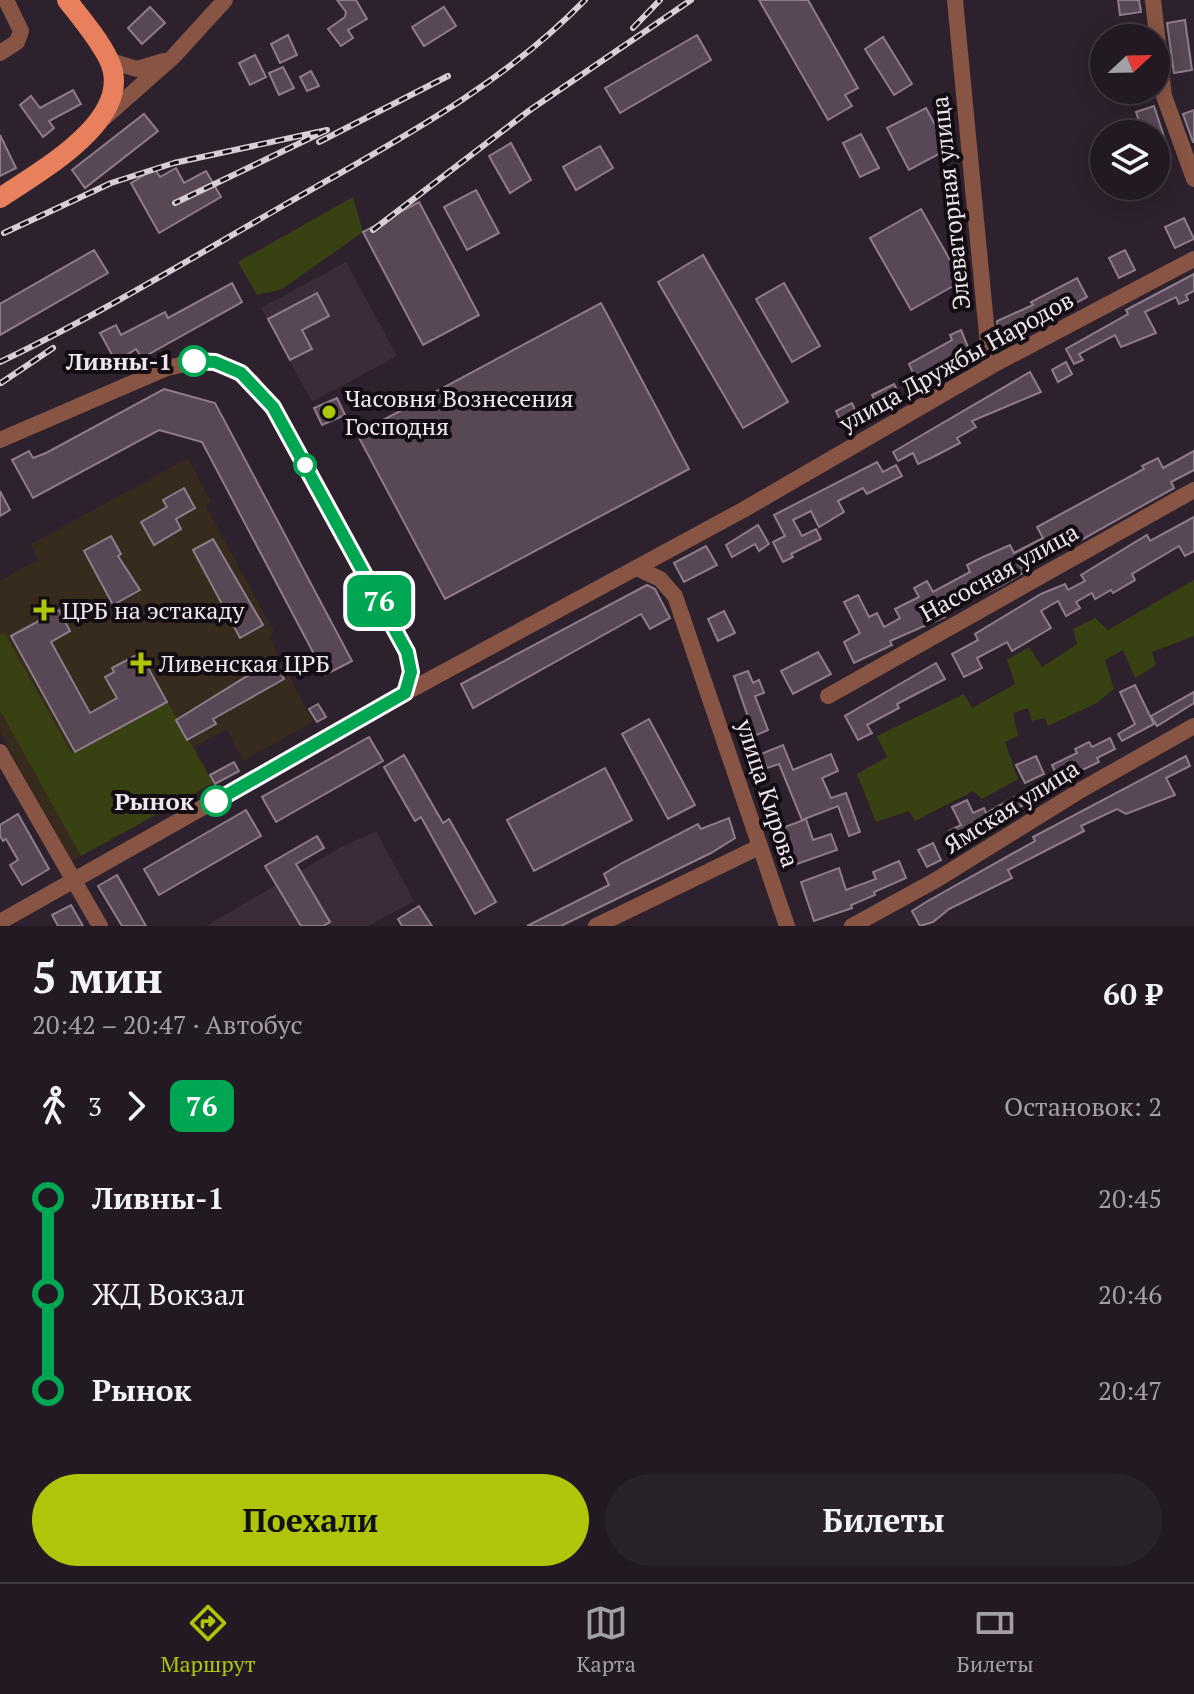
<!DOCTYPE html>
<html lang="ru">
<head>
<meta charset="utf-8">
<style>
  :root { --surface:#221922; --page:#2a222a; --text:#f1f3f6; --muted:#a2a0a5; --line:#3f3840; --accent:#aec50a }
  body { margin:0; font-family:"PT Serif",serif; background:var(--page); color:var(--text); height:100vh; display:flex; flex-direction:column; font-size:30px; white-space:nowrap }
  * { box-sizing:border-box; margin:0 }
  p { font-size:26px; color:var(--muted) }
  .icon { flex:none; width:44px; height:44px; fill:none; stroke:currentColor; stroke-width:2; stroke-linecap:round; stroke-linejoin:round }
  .map { position:relative; height:926px; overflow:hidden }
  .side { display:flex; flex-direction:column; background:var(--surface); flex:1 }
  .side>* { flex:none }
  .badge { padding:0 16px; border-radius:12px; font-size:28px; line-height:52px }
  .needle { width:52px; rotate:68deg }
  .fabs { position:absolute; left:1090px; top:24px; display:grid; gap:16px }
  .fabs a { display:grid; place-items:center; width:80px; height:80px; border-radius:50%; background:var(--surface); box-shadow:0 4px 20px #0003,0 0 0 2px var(--line); font-size:40px }
  .map>.badge { position:absolute; translate:-50% -50%; box-shadow:0 0 0 4px #fff }
  .legs { display:flex; align-items:center; gap:12px; height:88px; padding:0 32px; font-size:26px }
  .legs p { margin-inline-start:auto }
  .headline { display:flex; align-items:center; justify-content:space-between; height:136px; padding:0 32px }
  h1 { font-size:44px; font-weight:700; line-height:60px }
  .action { display:flex; gap:16px; margin-top:auto; padding:16px 32px }
  .action a { flex:1; height:92px; border-radius:48px; background:var(--accent); color:#111; font-size:32px; font-weight:700; line-height:92px; text-align:center }
  .action a+a { background:var(--page); color:var(--text) }
  ul { padding:0 32px; list-style:none }
  li { display:flex; align-items:center; gap:28px; height:96px; font-size:30px }
  li i { display:grid; place-items:center; width:12px; height:100%; margin:0 10px; background:currentColor }
  li i::after { content:''; width:20px; height:20px; margin:-10px; border:6px solid; border-radius:50%; background:var(--surface) }
  li p { margin-inline-start:auto }
  li:first-child i { background:linear-gradient(#0000 50%,currentColor 0) }
  li:last-child i { background:linear-gradient(currentColor 50%,#0000 0) }
  .menu { display:flex; justify-content:space-around; align-items:center; height:112px; border-top:2px solid var(--line); background:var(--surface); font-size:22px; color:var(--muted) }
  .menu a { display:grid; justify-items:center; gap:4px }
  .menu .active { color:var(--accent) }
  .map>svg:first-child { display:block }
  .education { fill:#3a2c39 }
  .medical { fill:#372b1d }
  .green { fill:#384112 }
  .building { fill:#584755; stroke:#8e7c8a; stroke-width:2 }
  .lines { fill:none; stroke-linecap:round; stroke-linejoin:round }
  .minor { stroke:#854; stroke-width:16 }
  .major { stroke:#e9805d; stroke-width:20 }
  .rail-casing { stroke:#d8ced7; stroke-width:6 }
  .rail { stroke:#130d13; stroke-width:3; stroke-dasharray:9; stroke-linecap:butt }
  .line-1-casing { stroke:#fff; stroke-width:18 }
  .line-1 { stroke:#00a651; stroke-width:12 }
  .stop-1-dot { fill:#fff; stroke:#00a651; stroke-width:4 }
  .poi-dot { fill:#aec50a; stroke:#130d13; stroke-width:3 }
  .labels { text-anchor:middle; dominant-baseline:central; stroke-width:8; stroke-linejoin:round; paint-order:stroke }
  .street-label { font-size:24px; fill:#efe5ee; stroke:#130d13 }
  .stop-label { font-size:24px; font-weight:bold; fill:#efe5ee; stroke:#130d13; text-anchor:end }
  .poi-label { font-size:24px; fill:#efe5ee; stroke:#130d13; text-anchor:start }
</style>
</head>
<body>
<div class="map">
<svg width="1194" height="926" viewBox="0 0 1194 926">
  <rect width="100%" height="100%" fill="#2e212e"/>
  <g class="education">
    <polygon points="346,262 397,356 312,402 261,308"/>
    <polygon points="376,831 414,901 368,926 206,926 338,849"/>
  </g>
  <polygon class="medical" points="188,458 211,502 206,506 274,632 269,637 313,722 243,761 227,729 194,747 213,783 72,861 0,733 0,581 38,559 31,544"/>
  <g class="green">
    <polygon points="353,197 363,232 282,289 257,295 238,262"/>
    <polygon points="1194,580 1194,636 1152,652 1156,665 1135,678 1123,650 1105,660 1114,689 1097,703 1048,726 1045,718 1032,721 1028,708 1013,713 1018,736 1005,742 1018,779 982,799 973,791 915,821 909,811 876,822 857,774 887,757 877,736 964,694 972,708 1015,684 1007,660 1029,647 1042,667 1077,644 1073,629 1095,618 1108,630"/>
    <polygon points="4,632 72,754 167,702 213,783 81,856 0,710 0,635"/>
  </g>
  <g class="building">
    <polygon points="337,0 356,0 367,19 348,30 353,38 341,46 328,29 345,17 346,12"/>
    <polygon points="759,0 808,0 858,88 845,95 852,106 828,120"/>
    <polygon points="1118,0 1139,0 1141,12 1120,15"/>
    <polygon points="150,7 165,23 142,44 128,28"/>
    <polygon points="444,7 456,26 424,46 412,27"/>
    <polygon points="1185,20 1192,70 1174,73 1167,23"/>
    <polygon points="1142,28 1144,38 1117,38 1117,34"/>
    <polygon points="288,35 297,55 280,63 271,44"/>
    <polygon points="697,35 711,60 620,113 605,88"/>
    <polygon points="883,37 912,84 894,95 865,49"/>
    <polygon points="255,55 266,77 250,85 239,63"/>
    <polygon points="283,67 294,88 279,95 269,73"/>
    <polygon points="311,71 319,86 307,91 300,77"/>
    <polygon points="73,90 81,104 49,121 54,128 43,137 20,105 31,96 40,108"/>
    <polygon points="1154,106 1171,158 1156,162 1156,134 1143,134 1136,112"/>
    <polygon points="926,108 948,149 909,170 887,128"/>
    <polygon points="1194,110 1194,142 1193,142 1183,114"/>
    <polygon points="144,114 158,131 85,188 72,170"/>
    <polygon points="861,134 879,168 860,177 843,143"/>
    <polygon points="0,135 16,168 0,176"/>
    <polygon points="511,143 531,180 510,193 489,156"/>
    <polygon points="600,146 613,168 576,190 563,167"/>
    <polygon points="176,168 184,183 206,171 221,197 159,233 131,183 155,169 160,177"/>
    <polygon points="476,190 499,233 467,250 444,207"/>
    <polygon points="419,202 479,315 423,345 363,232"/>
    <polygon points="921,209 962,281 911,310 870,238"/>
    <polygon points="1184,218 1194,239 1175,248 1165,227"/>
    <polygon points="94,250 108,273 0,335 0,304"/>
    <polygon points="1125,250 1135,270 1119,278 1109,258"/>
    <polygon points="703,255 788,402 743,428 658,282"/>
    <polygon points="1194,274 1194,291 1186,295 1188,300 1179,304 1176,297 1145,312 1156,333 1121,347 1115,335 1079,354 1083,360 1074,364 1066,349 1128,314 1126,310"/>
    <polygon points="1077,278 1087,297 1000,343 997,321 1033,305 1031,302"/>
    <polygon points="232,283 242,302 142,358 136,349 116,362 100,333 116,325 121,335 165,312 168,318"/>
    <polygon points="784,283 820,346 792,362 756,299"/>
    <polygon points="317,293 329,316 302,330 312,349 290,360 268,319"/>
    <polygon points="601,303 689,469 445,599 357,434"/>
    <polygon points="961,330 970,352 928,370 932,377 918,384 909,364 952,340 950,335"/>
    <polygon points="1066,362 1072,374 1058,382 1052,370"/>
    <polygon points="1030,372 1041,392 972,421 976,427 957,438 960,443 931,458 918,464 913,453 898,461 893,452"/>
    <polygon points="894,384 900,396 878,406 872,395"/>
    <polygon points="164,389 215,403 352,661 325,675 202,442 159,430 33,498 12,460 29,451 33,458 46,453"/>
    <polygon points="337,398 345,415 322,425 314,408"/>
    <polygon points="852,403 858,417 842,424 836,411"/>
    <polygon points="1194,451 1194,470 1171,482 1174,488 1056,554 1053,548 1021,566 1024,572 1002,585 982,595 980,591 942,611 945,617 890,641 892,645 854,663 844,642 860,633 844,602 858,595 869,617 877,613 884,627 900,618 895,609 919,597 914,588 927,581 933,592 970,572 967,565 983,557 1010,545 1014,553 1043,538 1037,527 1144,469 1142,466 1158,458 1163,468"/>
    <polygon points="877,462 883,472 896,465 902,476 867,494 863,488 838,501 844,512 819,527 811,511 793,520 802,536 816,529 821,539 791,554 793,557 783,562 773,542 785,536 774,515"/>
    <polygon points="184,488 195,508 176,519 181,529 154,545 141,522 167,507 163,500"/>
    <polygon points="0,491 10,510 0,516"/>
    <polygon points="1194,517 1194,551 1185,556 1179,546 1132,574 1135,580 1113,593 1111,590 1095,599 1092,593 1076,602 1080,608 1066,616 1058,601 1041,611 1051,628 1012,651 1007,642 977,658 982,668 964,677 952,654 978,640 975,634 1041,594 1065,584 1068,590 1085,581 1081,575 1147,535 1150,541"/>
    <polygon points="758,525 769,544 759,551 755,544 732,557 726,545"/>
    <polygon points="111,536 121,554 118,556 140,590 113,605 84,551"/>
    <polygon points="213,539 263,625 240,638 193,550"/>
    <polygon points="706,546 717,565 684,582 674,563"/>
    <polygon points="647,585 655,589 670,618 650,629 641,614 473,708 461,684"/>
    <polygon points="59,610 70,631 51,642 90,713 117,698 105,677 114,672 112,668 140,653 167,702 75,752 11,636"/>
    <polygon points="724,611 735,633 718,641 708,619"/>
    <polygon points="818,652 831,674 793,694 781,671"/>
    <polygon points="273,660 284,679 213,719 216,724 187,740 176,720"/>
    <polygon points="936,663 945,679 897,704 899,708 867,725 872,733 858,740 845,716"/>
    <polygon points="748,671 753,683 759,680 764,693 755,696 768,730 745,740 740,727 750,723 734,676"/>
    <polygon points="1135,685 1154,724 1122,741 1118,734 1135,724 1120,692"/>
    <polygon points="1194,692 1194,703 1157,726 1151,716"/>
    <polygon points="318,704 326,717 317,722 309,709"/>
    <polygon points="649,719 695,805 668,819 622,734"/>
    <polygon points="369,737 383,761 276,822 262,797"/>
    <polygon points="1110,738 1115,749 1097,758 1099,762 1059,781 1052,765 1077,753 1075,749 1089,742 1092,747"/>
    <polygon points="783,745 793,770 831,754 838,771 822,778 831,798 846,793 860,832 849,836 838,806 802,820 779,764 767,768 761,754"/>
    <polygon points="404,755 443,823 449,819 496,902 475,914 421,817 415,821 384,767"/>
    <polygon points="1036,756 1044,774 1025,783 1016,765"/>
    <polygon points="1186,756 1190,766 1166,778 1175,795 1126,814 1117,809 1081,826 1084,831 1008,870 1012,878 949,909 933,922 920,926 912,911 926,902 1035,841 1033,837"/>
    <polygon points="234,762 239,771 215,784 210,775"/>
    <polygon points="605,768 632,820 534,871 507,820"/>
    <polygon points="1016,796 1022,806 968,836 970,840 957,847 949,831 961,825 952,807 967,800 973,813 984,808 986,813"/>
    <polygon points="246,810 261,836 159,895 144,869"/>
    <polygon points="18,814 49,869 22,885 10,865 18,860 6,839 3,841 0,836 0,825"/>
    <polygon points="729,818 735,838 711,853 561,926 527,926 609,885 604,874 622,863 698,824 701,829"/>
    <polygon points="806,819 813,840 831,834 837,850 794,865 782,828"/>
    <polygon points="317,836 324,848 296,864 330,922 323,926 301,926 265,866"/>
    <polygon points="933,843 941,860 927,867 918,850"/>
    <polygon points="899,861 906,878 874,892 875,895 851,905 852,908 814,921 801,882 839,868 846,890 876,879 873,872"/>
    <polygon points="117,875 146,926 122,926 98,886"/>
    <polygon points="71,905 83,926 58,926 52,915"/>
    <polygon points="419,906 432,926 402,926 398,919"/>
  </g>
  <g class="lines">
    <g class="minor">
      <polyline points="955,0 990,366"/>
      <polyline points="1153,0 1164,96 1194,179"/>
      <polyline points="0,53 17,42 21,31 6,0"/>
      <polyline points="110,61 137,69 164,61"/>
      <polyline points="104,118 173,57 225,0"/>
      <polyline points="0,440 167,368 202,360 229,367 252,382 279,417 407,652 411,672 405,693"/>
      <polyline points="637,568 660,579 675,596 787,926"/>
      <polyline points="828,696 1194,490"/>
      <polyline points="0,752 100,926"/>
      <polyline points="0,922 405,693 743,510 993,365 1194,259"/>
      <polyline points="596,926 759,847"/>
      <polyline points="852,926 936,880 1081,790 1194,726"/>
    </g>
    <path class="major" d="M 0,198 C 38,172 137,119 109,60 C 99,39 81,18 67,0"/>
    <defs>
      <g id="rail">
        <polyline points="633,28 660,0"/>
        <polyline points="319,142 448,76"/>
        <polyline points="373,230 530,110 691,0"/>
        <polyline points="4,233 111,183 174,163 327,130 175,203"/>
        <path d="M 0,362 C 98,315 192,258 286,204 C 390,144 501,87 585,0"/>
        <polyline points="1,383 53,348"/>
      </g>
    </defs>
    <use href="#rail" class="rail-casing"/>
    <use href="#rail" class="rail"/>
  </g>
  <g class="lines">
    <defs>
      <polyline id="line-1" points="194,361 215,362 241,373 273,407 407,652 411,672 405,693 216,801"/>
    </defs>
    <use href="#line-1" class="line-1-casing"/>
    <use href="#line-1" class="line-1"/>
  </g>
  <g class="stop-1-dot">
    <circle cx="194" cy="361" r="14"/>
    <circle cx="305" cy="465" r="10"/>
    <circle cx="216" cy="801" r="14"/>
  </g>
  <g class="poi-dot">
    <circle cx="329" cy="412" r="8"/>
    <path d="M40 598h8v8h8v8h-8v8h-8v-8h-8v-8h8z"/>
    <path d="M137 651h8v8h8v8h-8v8h-8v-8h-8v-8h8z"/>
  </g>
  <g class="labels">
    <g class="street-label">
      <text transform="translate(950 203) rotate(-96)">Элеваторная улица</text>
      <text transform="translate(956 361) rotate(-29)">улица Дружбы Народов</text>
      <text transform="translate(999 572) rotate(-29)">Насосная улица</text>
      <text transform="translate(768 793) rotate(72)">улица Кирова</text>
      <text transform="translate(1011 806) rotate(-32)">Ямская улица</text>
    </g>
    <g class="stop-label">
      <text x="172" y="361">Ливны-1</text>
      <text x="194" y="801">Рынок</text>
    </g>
    <g class="poi-label">
      <text x="345" y="398">Часовня Вознесения<tspan x="345" dy="28">Господня</tspan></text>
      <text x="62" y="610">ЦРБ на эстакаду</text>
      <text x="159" y="663">Ливенская ЦРБ</text>
    </g>
  </g>
</svg>
<div class="fabs">
<a><svg class="needle" viewBox="-14 -14 28 28"><path d="M0-13l5 13h-10z" fill="#e53935"/><path d="M0 13l5-13h-10z" fill="#a2a0a5"/></svg></a>
<a><svg class="icon" aria-label="layers" viewBox="0 0 24 24"><path d="M12 4l9 5-9 5-9-5zM3 14l9 5 9-5"/></svg></a>
</div>
<b class="badge" style="left:379px;top:601px;background:#00a651;color:#fff">76</b>
</div>
<section class="side">
<div class="headline"><div><h1>5 мин</h1><p>20:42 – 20:47 · Автобус</p></div><b>60 ₽</b></div>
<div class="legs"><svg class="icon" aria-label="walk" viewBox="0 0 24 24"><circle cx="13" cy="4" r="2"/><path d="M13 8l-2 6 4 7M11 14l-3 7M7 12l3-4h3l4 4"/></svg>3<svg class="icon" aria-label="forward" viewBox="0 0 24 24"><path d="M9 5l7 7-7 7"/></svg><b class="badge" style="background:#00a651;color:#fff">76</b><p>Остановок: 2</p></div>
<ul>
<li><i style="color:#00a651"></i><b>Ливны-1</b><p>20:45</p></li>
<li><i style="color:#00a651"></i><span>ЖД Вокзал</span><p>20:46</p></li>
<li><i style="color:#00a651"></i><b>Рынок</b><p>20:47</p></li>
</ul>
<div class="action"><a>Поехали</a><a>Билеты</a></div>
</section>
<nav class="menu">
<a class="active"><svg class="icon" aria-label="directions" viewBox="0 0 24 24"><path d="M12 3l9 9-9 9-9-9zM9 14v-3h6M13 9l2 2-2 2"/></svg>Маршрут</a>
<a><svg class="icon" aria-label="map" viewBox="0 0 24 24"><path d="M3 6l6-2 6 2 6-2v14l-6 2-6-2-6 2zM9 4v14M15 6v14"/></svg>Карта</a>
<a><svg class="icon" aria-label="tickets" viewBox="0 0 24 24"><path d="M3 7h18v10H3zM15 7v10"/></svg>Билеты</a>
</nav>
</body>
</html>
